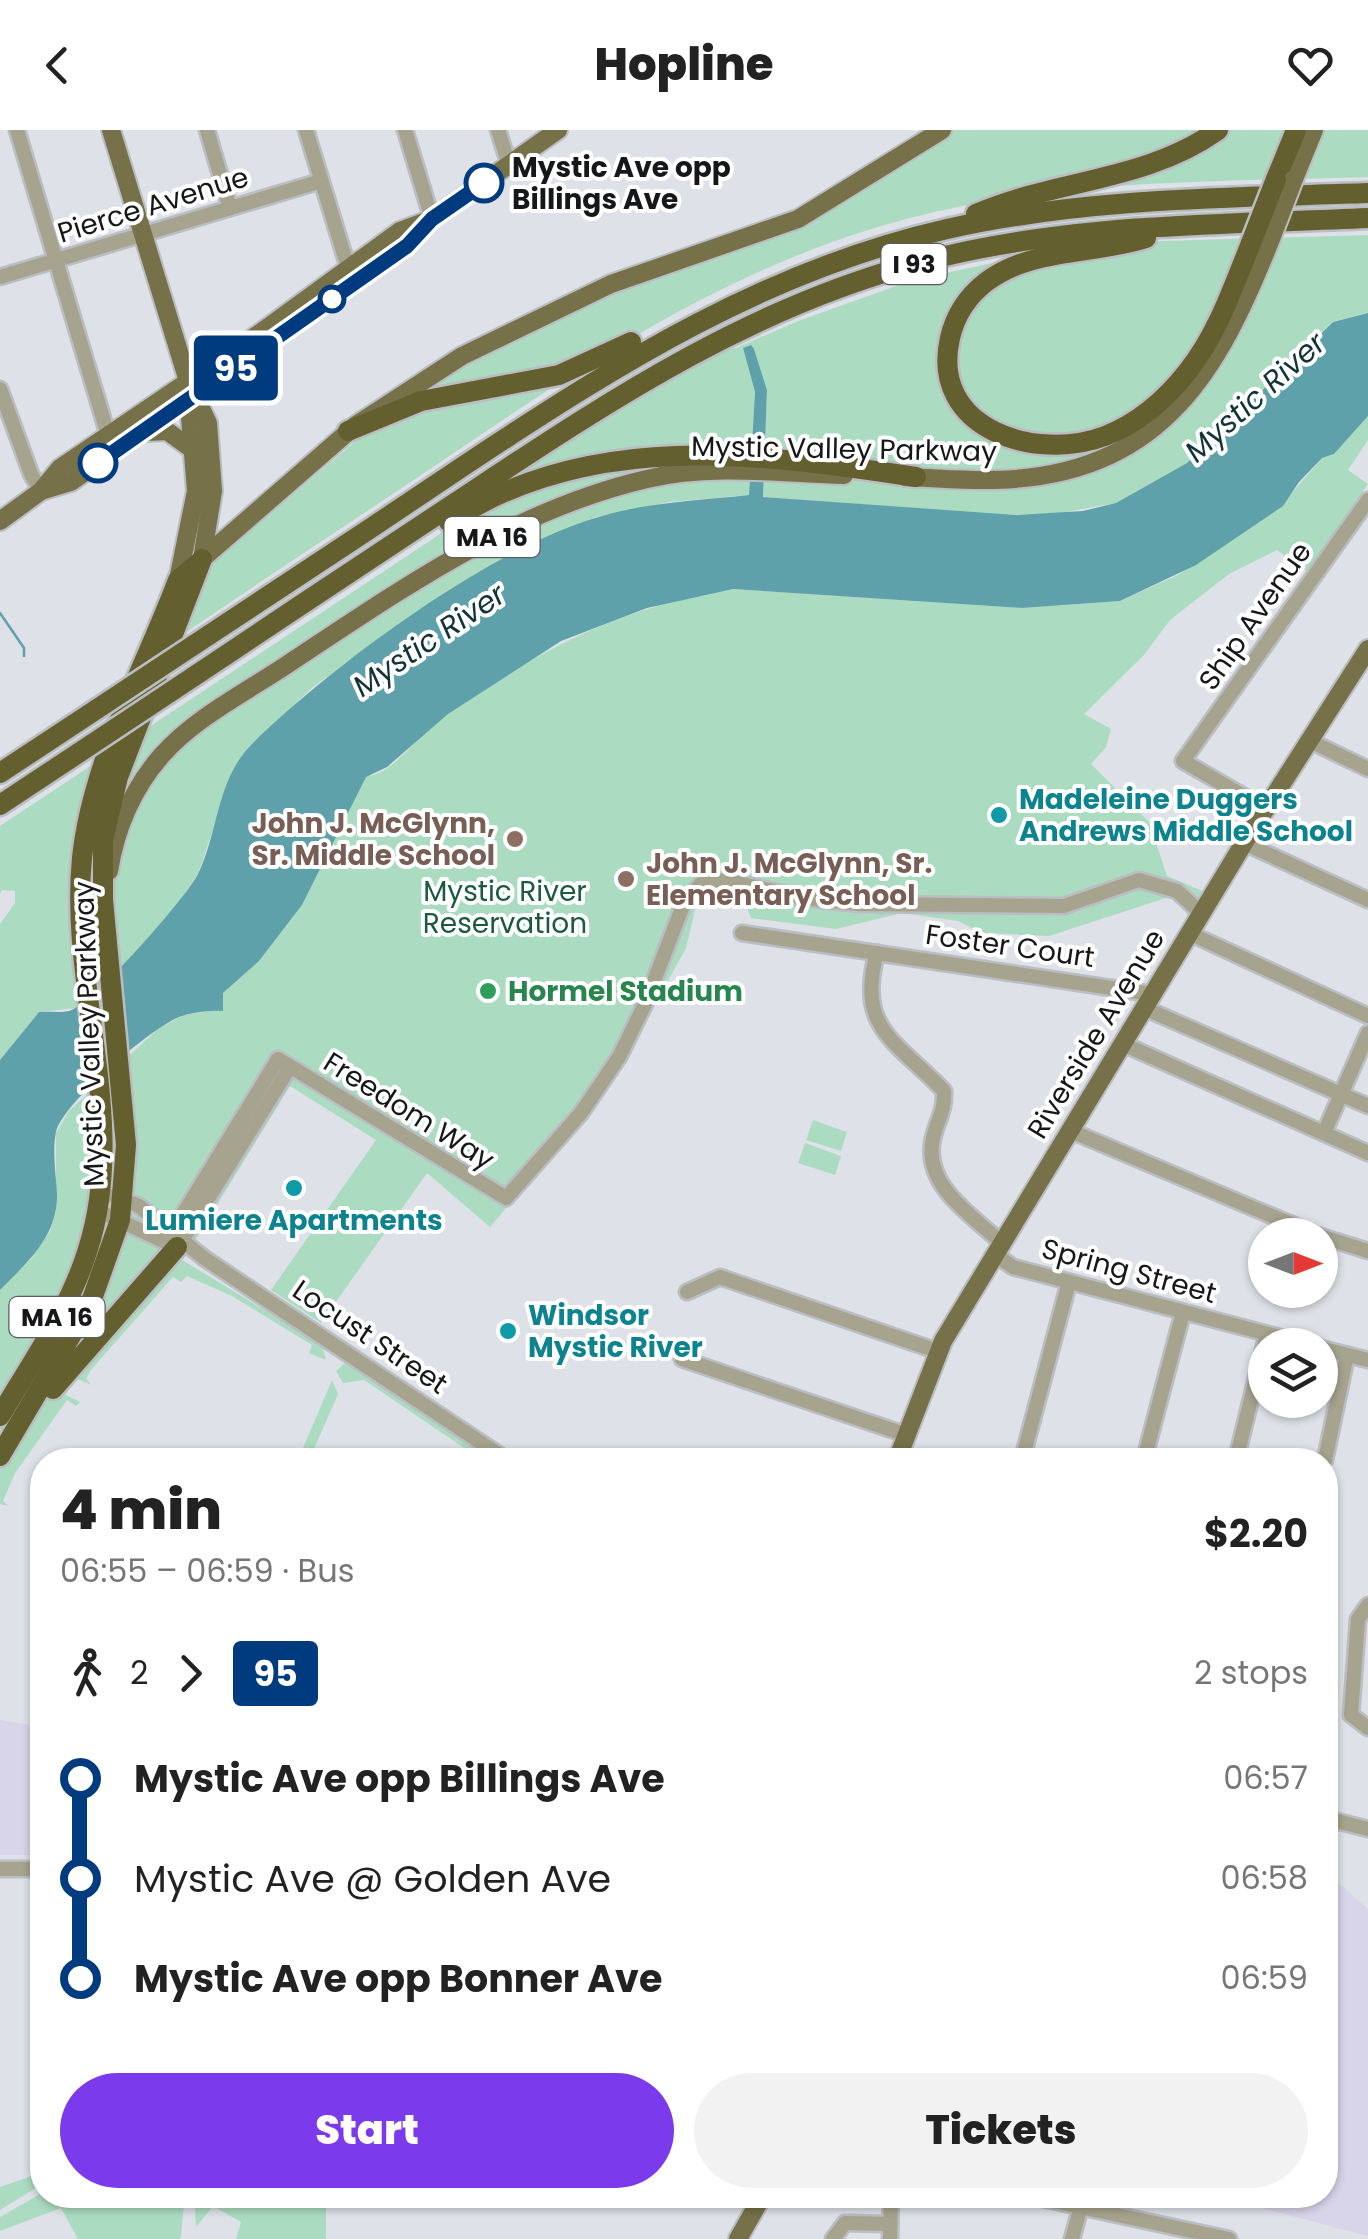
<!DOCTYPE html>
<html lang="en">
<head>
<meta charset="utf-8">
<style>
  :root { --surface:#fff; --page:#f2f2f2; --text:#222; --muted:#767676; --accent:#7c3aed }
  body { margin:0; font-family:Poppins,sans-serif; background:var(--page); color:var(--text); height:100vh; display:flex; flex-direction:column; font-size:38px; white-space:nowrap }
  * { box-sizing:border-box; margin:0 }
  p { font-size:32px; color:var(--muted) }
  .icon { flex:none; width:55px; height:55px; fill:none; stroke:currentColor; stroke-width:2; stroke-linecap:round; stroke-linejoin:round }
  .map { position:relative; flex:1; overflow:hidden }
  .drawer { position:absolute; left:30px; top:1318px; width:1308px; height:760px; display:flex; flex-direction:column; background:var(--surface); border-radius:40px; box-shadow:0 2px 8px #0004 }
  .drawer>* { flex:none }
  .badge { padding:0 20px; border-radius:8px; font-size:35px; line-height:65px }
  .needle { width:65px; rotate:90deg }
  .controls { position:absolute; left:1248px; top:1088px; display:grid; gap:20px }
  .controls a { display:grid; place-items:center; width:90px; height:90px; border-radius:50%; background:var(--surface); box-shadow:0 2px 8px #0004; font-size:50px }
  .map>.badge { position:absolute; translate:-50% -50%; box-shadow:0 0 0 5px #fff }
  .legs { display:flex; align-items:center; gap:15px; height:110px; padding:0 30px; font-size:32px }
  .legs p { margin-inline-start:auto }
  .summary { display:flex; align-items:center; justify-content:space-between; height:170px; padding:0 30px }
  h1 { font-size:55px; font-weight:800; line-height:75px }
  .primary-button { display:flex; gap:20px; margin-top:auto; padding:20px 30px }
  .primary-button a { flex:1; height:115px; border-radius:60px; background:var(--accent); color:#fff; font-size:40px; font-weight:800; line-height:115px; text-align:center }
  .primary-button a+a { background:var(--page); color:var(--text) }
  ul { padding:0 30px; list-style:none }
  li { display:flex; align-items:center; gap:35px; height:100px; font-size:38px }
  li i { display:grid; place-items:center; width:15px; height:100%; margin:0 12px; background:currentColor }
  li i::after { content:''; width:25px; height:25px; margin:-12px; border:8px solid; border-radius:50%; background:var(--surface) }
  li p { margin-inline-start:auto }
  li:first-child i { background:linear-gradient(#0000 50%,currentColor 0) }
  li:last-child i { background:linear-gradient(currentColor 50%,#0000 0) }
  header { display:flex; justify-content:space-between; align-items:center; height:130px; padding:0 30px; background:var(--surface); font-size:45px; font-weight:800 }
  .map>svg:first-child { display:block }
  .industrial { fill:#d8d4e9 }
  .green { fill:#abdcc1 }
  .water { fill:#5fa1aa }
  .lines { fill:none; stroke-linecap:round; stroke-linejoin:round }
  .stream { stroke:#5fa1aa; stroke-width:2.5 }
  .minor-casing { stroke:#babdc2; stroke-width:19 }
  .major-casing { stroke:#babdc2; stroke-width:22 }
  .highway-casing { stroke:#babdc2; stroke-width:25 }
  .minor { stroke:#a6a48e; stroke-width:14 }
  .major { stroke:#767149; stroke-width:18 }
  .highway { stroke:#645f2e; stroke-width:20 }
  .major-bridge-casing { stroke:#babdc2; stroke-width:22; stroke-linecap:butt }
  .highway-bridge-casing { stroke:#babdc2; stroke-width:25; stroke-linecap:butt }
  .major-bridge { stroke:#767149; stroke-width:18 }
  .highway-bridge { stroke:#645f2e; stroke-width:20 }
  .line-1-casing { stroke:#fff; stroke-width:22 }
  .line-1 { stroke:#003b80; stroke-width:15 }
  .stop-1-dot { fill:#fff; stroke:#003b80; stroke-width:5 }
  .culture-dot { fill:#0f9aa8; stroke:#fff; stroke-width:4 }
  .education-dot { fill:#8d6e63; stroke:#fff; stroke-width:4 }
  .leisure-dot { fill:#2e9e5b; stroke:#fff; stroke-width:4 }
  .labels { text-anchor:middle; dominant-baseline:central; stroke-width:8; stroke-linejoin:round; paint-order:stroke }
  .shield { fill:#fff; stroke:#5c5d5e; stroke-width:2.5 }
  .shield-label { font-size:25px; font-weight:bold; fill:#161719 }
  .stop-label { font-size:28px; font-weight:bold; fill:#161719; stroke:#fff; text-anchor:start }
  .street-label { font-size:28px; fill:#161719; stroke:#fff }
  .culture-label { font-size:28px; font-weight:bold; fill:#0d838f; stroke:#fff; text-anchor:start }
  .education-label { font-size:28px; font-weight:bold; fill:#785e54; stroke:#fff; text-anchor:end }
  .park-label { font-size:28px; fill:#1c5a3e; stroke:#fff }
  .leisure-label { font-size:28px; font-weight:bold; fill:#27864d; stroke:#fff; text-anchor:start }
  .water-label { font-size:30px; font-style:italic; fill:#123438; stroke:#fff }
</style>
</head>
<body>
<header><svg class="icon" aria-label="back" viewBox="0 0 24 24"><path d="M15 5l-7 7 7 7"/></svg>Hopline<svg class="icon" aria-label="heart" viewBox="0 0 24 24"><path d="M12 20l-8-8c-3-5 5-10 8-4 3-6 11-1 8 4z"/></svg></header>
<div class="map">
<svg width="1368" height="2109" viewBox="0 0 1368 2109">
  <rect width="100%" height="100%" fill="#dee1e7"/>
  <g class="industrial">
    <polygon points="0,1590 42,1597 42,1725 0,1725"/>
    <polygon points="1325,1741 1368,1779 1368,2106 1212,2065 1325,2065"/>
  </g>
  <g class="green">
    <path d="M 953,0 L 1368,0 L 1368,47 C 1215,52 1059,49 910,88 C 730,135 588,232 436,335 C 353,391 268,446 185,503 L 212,433 L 405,269 L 480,224 L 580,175 L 843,71 Z"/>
    <polygon points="1368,105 1368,183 1332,192 1187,333 1116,373 1060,383 1002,385 763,367 767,260 754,219 743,218 755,262 749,365 669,372 597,387 563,400 498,432 314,556 254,613 232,643 198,744 158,802 76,878 39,882 0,930 0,794 15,773 15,761 2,760 0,764 0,696 440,404 454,384 699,224 736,218 798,191 913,150 1035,124 1098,113"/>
    <path d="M 1368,286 L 1368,310 L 1348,340 L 1368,354 L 1308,442 L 1277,420 L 1229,444 L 1170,490 L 1144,525 L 1084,584 L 1111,599 L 1106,617 L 1091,634 L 1149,692 L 1167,746 L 1205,762 L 1189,790 L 1186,780 L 1169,767 L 1049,806 L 982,803 L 958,791 L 902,783 L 836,799 L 751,788 L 747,778 L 698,768 L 686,818 L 612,953 L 490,1097 L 427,1043 L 321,1193 L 271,1160 L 376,1010 L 290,956 L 193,1114 L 179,1128 L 322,1215 L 326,1230 L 309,1223 L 312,1215 L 232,1166 L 187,1146 L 181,1152 L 173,1147 L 90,1241 L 86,1249 L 92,1255 L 75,1248 L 62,1263 L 80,1272 L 76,1276 L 67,1270 L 15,1343 L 3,1371 L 9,1376 L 0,1374 L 0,1160 L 32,1128 L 50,1101 L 56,1082 L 56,1003 L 69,981 L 158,899 L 183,885 L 217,880 L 223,863 L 259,831 L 302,775 L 366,646 C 392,646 417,606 437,592 C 530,524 618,477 733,459 L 1022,478 L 1120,471 L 1178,445 L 1279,378 L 1322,328 L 1334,324 Z"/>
    <polygon points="813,990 847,1002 841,1021 806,1010"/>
    <polygon points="805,1013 841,1026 835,1045 798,1033"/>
    <polygon points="346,1232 354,1236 495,1330 482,1330 364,1250 343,1253 336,1241"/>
    <polygon points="332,1250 338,1264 309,1330 298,1330"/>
    <polygon points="42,2034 42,2054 0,2080 0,2057 29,2047"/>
    <polygon points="42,2063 185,2065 181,2105 180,2109 78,2109 61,2078 0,2101 0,2087"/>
    <polygon points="194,2065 326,2065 326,2109 236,2109 241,2092 213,2076 196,2097"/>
  </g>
  <path class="water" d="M 1368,183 L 1368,286 L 1334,324 L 1322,328 L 1299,352 L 1283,376 L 1196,435 L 1120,471 L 1022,478 L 733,459 L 647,478 L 561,511 L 448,584 L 387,637 L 366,647 L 302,775 L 259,831 L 223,863 L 223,881 C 212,880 188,883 179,887 C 151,898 63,973 56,1002 C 52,1021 56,1045 57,1064 C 58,1106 27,1133 0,1160 L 0,930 L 39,882 C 49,881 60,883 69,881 C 92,875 186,768 198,744 C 219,701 216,649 253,613 C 333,535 486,422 592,389 C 644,372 696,371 749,365 L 755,262 L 743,218 L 751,215 L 754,219 L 767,260 L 763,367 L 1016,385 L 1083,381 L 1116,373 L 1187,333 L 1333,192 Z"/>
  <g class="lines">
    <polyline class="stream" points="0,483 24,518 24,526"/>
    <defs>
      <g id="minor">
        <polyline points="17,0 108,305"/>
        <polyline points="207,0 230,78"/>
        <polyline points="306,0 350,144"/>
        <polyline points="405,0 432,89"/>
        <polyline points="498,0 509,35"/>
        <polyline points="0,147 321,51"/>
        <polyline points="0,259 31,344 41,361"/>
        <polyline points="1308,610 1368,639"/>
        <polyline points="1266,679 1183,631 1368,370"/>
        <polyline points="1244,713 1368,770"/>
        <polyline points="742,803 1152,864"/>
        <polyline points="1189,803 1368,886"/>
        <path d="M 877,823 C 855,899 899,913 944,961 C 945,985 935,992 932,1014 C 926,1058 974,1087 1003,1114"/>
        <polyline points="1144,878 1368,976"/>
        <polyline points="1123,914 1368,1023"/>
        <polyline points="1071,1001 1317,1105"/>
        <polyline points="1324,1003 1368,903"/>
        <polyline points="114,1066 139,1076 204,1128 507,1330"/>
        <polyline points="97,1080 174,1116"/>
        <polyline points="1320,1106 1368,1121"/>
        <polyline points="166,1112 278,929 506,1068 581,983 619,927 645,874 684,773 701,754 725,750 803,768 860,774 1064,776 1139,750 1177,761 1202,784"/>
        <polyline points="179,1115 290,937"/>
        <polyline points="996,1125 1013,1137 1310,1215"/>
        <polyline points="687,1162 720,1147 937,1221"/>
        <polyline points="1320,1218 1368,1230"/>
        <polyline points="682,1229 904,1304"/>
        <polyline points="1022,1330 1069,1152"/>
        <polyline points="1144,1330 1183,1182"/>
        <polyline points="1236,1330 1267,1204"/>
        <polyline points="1325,1330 1347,1225"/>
        <polyline points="1368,1475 1358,1489 1351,1585 1368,1598"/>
        <polyline points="1325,1688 1368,1699"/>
        <polyline points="0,1739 42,1739"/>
        <polyline points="1025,2065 1229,2109"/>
        <polyline points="833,2109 845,2093 890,2094"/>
        <polyline points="890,2109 891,2065"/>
        <polyline points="1072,2109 1084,2065"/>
      </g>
      <g id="major">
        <polyline points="111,0 188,251 208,293 213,361 202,429"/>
        <polyline points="1294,49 1314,0"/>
        <polyline points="147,302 167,301 196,322"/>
        <path d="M 905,347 C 941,348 978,352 1014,349 C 1164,338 1219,239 1269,114"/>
        <polyline points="41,361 71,352 407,116 432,89 558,0"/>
        <polyline points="0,391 41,361 60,338 260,203 400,101 427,91"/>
        <polyline points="202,429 356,295 462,226 611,154 798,89 942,0"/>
        <polyline points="178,450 196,361 188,262"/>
        <path d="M 109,741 C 116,697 133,658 162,625 C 195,588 244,563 285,536 C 399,461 512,380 647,349 C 711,334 780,343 844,345"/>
        <polyline points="897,1330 943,1211 1244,713 1368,519"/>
        <polyline points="738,2109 763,2065"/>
      </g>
      <g id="highway">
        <polyline points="1276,49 1296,0"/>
        <path d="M 976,84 C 1056,49 1145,52 1218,0"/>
        <path d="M 1146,108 C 1093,125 1033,117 986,152 C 968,166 955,186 950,208 C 929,300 1037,332 1105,306 C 1139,293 1166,269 1188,241 C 1218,203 1233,157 1251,113"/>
        <polyline points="348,301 421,271 559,245 631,212"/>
        <path d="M 449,392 C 589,300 760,323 916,347"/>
        <path d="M 209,505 C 296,448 382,391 468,333 C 619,233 767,140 947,99 C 1085,68 1227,68 1368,63"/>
        <path d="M 193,547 C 287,484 382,421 476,359 C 619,264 758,174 925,131 C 1070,93 1220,95 1368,88"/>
        <polyline points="0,643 97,579"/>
        <polyline points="0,675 80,622"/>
        <polyline points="53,1259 177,1117"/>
        <path d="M 0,1286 C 31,1233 70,1179 88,1119 C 129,991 69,858 82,728 C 92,632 144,540 178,450 L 201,431"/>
        <polyline points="0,1326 91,1172 120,1090 126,1015 103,770 103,710 118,647 202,429"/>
      </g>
    </defs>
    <use href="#minor" class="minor-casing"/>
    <use href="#major" class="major-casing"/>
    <use href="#highway" class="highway-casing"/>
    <use href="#minor" class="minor"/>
    <use href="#major" class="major"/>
    <use href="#highway" class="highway"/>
    <defs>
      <polyline id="major-bridge" points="1269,114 1294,49"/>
      <g id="highway-bridge">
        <polyline points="1251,113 1276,49"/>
        <polyline points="97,579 209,505"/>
        <polyline points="80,622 193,547"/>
      </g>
    </defs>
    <use href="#major-bridge" class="major-bridge-casing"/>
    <use href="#highway-bridge" class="highway-bridge-casing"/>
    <use href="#major-bridge" class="major-bridge"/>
    <use href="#highway-bridge" class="highway-bridge"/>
  </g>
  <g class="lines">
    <defs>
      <polyline id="line-1" points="98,333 407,116 432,89 484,53"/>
    </defs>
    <use href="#line-1" class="line-1-casing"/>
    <use href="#line-1" class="line-1"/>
  </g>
  <g class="stop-1-dot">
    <circle cx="484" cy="53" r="18"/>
    <circle cx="332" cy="169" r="12"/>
    <circle cx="98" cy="333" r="18"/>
  </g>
  <g class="culture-dot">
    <circle cx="999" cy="685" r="10"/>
    <circle cx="294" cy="1058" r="10"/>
    <circle cx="508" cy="1201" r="10"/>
  </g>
  <g class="education-dot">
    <circle cx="515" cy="709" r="10"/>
    <circle cx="626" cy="749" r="10"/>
  </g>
  <circle class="leisure-dot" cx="488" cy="861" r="10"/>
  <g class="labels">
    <g class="shield">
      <rect x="881.5" y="114" width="65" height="40" rx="8"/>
      <rect x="444.5" y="387" width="95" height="40" rx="8"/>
      <rect x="9.5" y="1167" width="95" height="40" rx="8"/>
    </g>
    <g class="shield-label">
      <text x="914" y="134">I 93</text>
      <text x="492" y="407">MA 16</text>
      <text x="57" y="1187">MA 16</text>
    </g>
    <g class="stop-label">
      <text x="512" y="37">Mystic Ave opp<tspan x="512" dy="32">Billings Ave</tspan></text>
    </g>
    <g class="street-label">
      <text transform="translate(153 75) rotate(-17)">Pierce Avenue</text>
      <text transform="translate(844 319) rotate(1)">Mystic Valley Parkway</text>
      <text transform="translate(1255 486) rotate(-55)">Ship Avenue</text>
      <text transform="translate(1010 816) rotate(8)">Foster Court</text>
      <text transform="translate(89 904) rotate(-92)">Mystic Valley Parkway</text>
      <text transform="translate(1096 904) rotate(-59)">Riverside Avenue</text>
      <text transform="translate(409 981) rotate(32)">Freedom Way</text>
      <text transform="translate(1129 1141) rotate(15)">Spring Street</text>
      <text transform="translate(370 1207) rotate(34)">Locust Street</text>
    </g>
    <g class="culture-label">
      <text x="1019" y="669">Madeleine Duggers<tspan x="1019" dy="32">Andrews Middle School</tspan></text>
      <text x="294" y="1090" text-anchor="middle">Lumiere Apartments</text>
      <text x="528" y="1185">Windsor<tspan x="528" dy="32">Mystic River</tspan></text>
    </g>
    <g class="education-label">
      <text x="495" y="693">John J. McGlynn,<tspan x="495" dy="32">Sr. Middle School</tspan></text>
      <text x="646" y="733" text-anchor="start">John J. McGlynn, Sr.<tspan x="646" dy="32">Elementary School</tspan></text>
    </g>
    <g class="park-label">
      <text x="505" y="761">Mystic River<tspan x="505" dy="32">Reservation</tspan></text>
    </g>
    <g class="leisure-label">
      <text x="508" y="861">Hormel Stadium</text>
    </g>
    <g class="water-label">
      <text transform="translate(1255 267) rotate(-42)">Mystic River</text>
      <text transform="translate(429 510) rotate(-34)">Mystic River</text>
    </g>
  </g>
</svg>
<div class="controls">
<a><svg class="needle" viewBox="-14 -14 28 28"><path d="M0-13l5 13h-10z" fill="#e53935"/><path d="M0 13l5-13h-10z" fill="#767676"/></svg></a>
<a><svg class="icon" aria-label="layers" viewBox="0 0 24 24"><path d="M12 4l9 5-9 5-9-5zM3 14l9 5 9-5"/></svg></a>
</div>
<b class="badge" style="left:236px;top:238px;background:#003b80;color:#fff">95</b>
<section class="drawer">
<div class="summary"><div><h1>4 min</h1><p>06:55 – 06:59 · Bus</p></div><b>$2.20</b></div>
<div class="legs"><svg class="icon" aria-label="walk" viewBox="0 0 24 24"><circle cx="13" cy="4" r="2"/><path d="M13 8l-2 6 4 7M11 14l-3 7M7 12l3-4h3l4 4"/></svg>2<svg class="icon" aria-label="forward" viewBox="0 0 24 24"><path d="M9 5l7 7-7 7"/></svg><b class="badge" style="background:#003b80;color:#fff">95</b><p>2 stops</p></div>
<ul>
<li><i style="color:#003b80"></i><b>Mystic Ave opp Billings Ave</b><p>06:57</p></li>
<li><i style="color:#003b80"></i><span>Mystic Ave @ Golden Ave</span><p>06:58</p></li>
<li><i style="color:#003b80"></i><b>Mystic Ave opp Bonner Ave</b><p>06:59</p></li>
</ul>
<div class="primary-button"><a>Start</a><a>Tickets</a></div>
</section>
</div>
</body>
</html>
